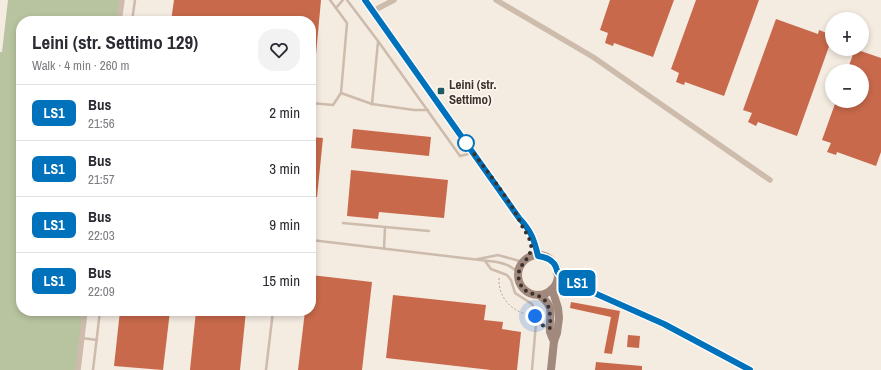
<!DOCTYPE html>
<html lang="en">
<head>
<meta charset="utf-8">
<style>
  :root { --surface:#fff; --page:#f2f2f3; --text:#2b2b33; --muted:#7c7c81; --line:#e1e1e2 }
  body { margin:0; font-family:"Archivo Narrow",sans-serif; background:var(--page); color:var(--text); height:100vh; display:flex; flex-direction:column; font-size:15px; white-space:nowrap }
  * { box-sizing:border-box; margin:0 }
  p { font-size:13px; color:var(--muted) }
  .icon { flex:none; width:22px; height:22px; fill:none; stroke:currentColor; stroke-width:2; stroke-linecap:round; stroke-linejoin:round }
  .map { position:relative; flex:1; overflow:hidden }
  .side { position:absolute; left:16px; top:16px; width:300px; height:300px; display:flex; flex-direction:column; background:var(--surface); border-radius:16px; box-shadow:0 2px 6px #0003 }
  .side>* { flex:none }
  .badge { padding:0 8px; border-radius:6px; font-size:14px; line-height:26px }
  .fabs { position:absolute; left:825px; top:12px; display:grid; gap:8px }
  .fabs a { display:grid; place-items:center; width:44px; height:44px; border-radius:50%; background:var(--surface); box-shadow:0 2px 6px #0003; font-size:20px }
  .you { position:absolute; width:20px; height:20px; margin:-10px; border:3px solid #fff; border-radius:50%; background:#1a73e8; box-shadow:0 0 0 6px #1a73e833 }
  .map>.badge { position:absolute; translate:-50% -50%; box-shadow:0 0 0 2px #fff }
  .round { display:grid; place-items:center; flex:none; width:42px; height:42px; border-radius:16px; background:var(--page) }
  .summary { display:flex; align-items:center; justify-content:space-between; height:68px; padding:0 16px }
  h1 { font-size:19px; font-weight:700; line-height:30px }
  ul { padding:0; list-style:none }
  li { display:flex; align-items:center; gap:12px; height:56px; padding:0 16px; border-top:1px solid var(--line) }
  li div { flex:1 }
  li b { display:block; font-size:15px }
  li em { font-style:normal }
  li .badge { min-width:44px; font-weight:700; text-align:center }
  .map>svg:first-child { display:block }
  .green { fill:#b8c4a0 }
  .building { fill:#c8694b }
  .lines { fill:none; stroke-linecap:round; stroke-linejoin:round }
  .path { stroke:#b9a596; stroke-width:1; stroke-dasharray:2 2; stroke-linecap:butt }
  .lane { stroke:#cdbbac; stroke-width:2.5 }
  .street { stroke:#cdbbac; stroke-width:5.5 }
  .secondary { stroke:#a18a7d; stroke-width:8 }
  .line-casing { stroke:#fff; stroke-width:9 }
  .line { stroke:#0072bc; stroke-width:6 }
  .walk { stroke:#3b302b; stroke-width:4; stroke-dasharray:0 7.2 }
  .poi-dot { fill:#1f5a5e; stroke:#fbf5ee; stroke-width:1.5 }
  .stop-dot { fill:#fff; stroke:#0072bc; stroke-width:2 }
  .labels { text-anchor:middle; dominant-baseline:central; stroke-width:3.5; stroke-linejoin:round; paint-order:stroke }
  .poi-label { font-size:13px; font-weight:bold; fill:#3b302b; stroke:#fbf5ee; text-anchor:start }
</style>
</head>
<body>
<div class="map">
<svg width="881" height="370" viewBox="0 0 881 370">
  <rect width="100%" height="100%" fill="#f4ebe1"/>
  <polygon class="green" points="8,0 120,0 118,21 21,21 21,311 85,311 78,370 0,370 0,52 2,52"/>
  <g class="building">
    <polygon points="174,0 321,0 315,65 311,64 311,21 171,21"/>
    <polygon points="610,0 674,0 653,57 614,43 613,46 605,43 608,33 600,30"/>
    <polygon points="696,0 759,0 724,96 685,82 684,85 676,82 679,73 671,69"/>
    <polygon points="776,19 818,34 819,30 832,35 832,38 797,136 758,122 756,126 748,122 752,113 743,110"/>
    <polygon points="855,49 881,58 881,152 876,166 837,152 836,155 827,152 831,143 822,140 836,101 862,101 862,71 847,71"/>
    <polygon points="353,129 431,137 429,156 351,148"/>
    <polygon points="311,137 323,138 317,197 311,197"/>
    <polygon points="351,170 448,180 444,218 379,212 378,219 347,216"/>
    <polygon points="311,275 372,282 362,370 298,370 305,311 311,311"/>
    <polygon points="393,295 486,305 484,320 503,322 502,329 521,332 517,370 491,370 386,358"/>
    <polygon points="571,302 620,311 612,354 604,353 611,317 570,308"/>
    <polygon points="120,311 170,311 163,370 114,366"/>
    <polygon points="196,311 246,311 240,370 190,370"/>
    <polygon points="628,335 640,336 639,348 627,347"/>
    <polygon points="596,362 642,366 642,370 595,370"/>
  </g>
  <g class="lines">
    <path class="path" d="M 499,278 C 498,297 511,311 529,315"/>
    <g class="lane">
      <polyline points="347,0 378,41 460,156 472,153"/>
      <polyline points="336,8 343,0"/>
      <polyline points="132,21 135,0"/>
      <polyline points="151,21 151,17"/>
      <polyline points="378,42 372,104 414,110 428,110"/>
      <polyline points="341,93 372,104"/>
      <polyline points="311,103 333,105 341,93 347,23 330,0"/>
      <polyline points="343,223 385,227 384,249"/>
      <polyline points="385,227 429,231"/>
      <path d="M 311,240 L 497,262 C 506,264 512,266 518,273"/>
      <polyline points="478,259 498,255 523,262"/>
      <polyline points="485,261 491,269 507,275 511,280 515,293 532,304 535,310 536,323 549,327"/>
      <polyline points="82,338 97,340"/>
      <polyline points="93,370 100,311"/>
      <polyline points="266,370 273,311"/>
      <polyline points="532,370 536,323"/>
    </g>
    <g class="street">
      <polyline points="496,0 593,57 770,180"/>
      <polyline points="373,11 394,0"/>
      <polyline points="119,21 122,0"/>
      <polyline points="78,370 85,311"/>
    </g>
    <g class="secondary">
      <path d="M 365,0 L 519,218 C 531,231 534,239 538,256"/>
      <circle cx="538" cy="275" r="20"/>
      <path d="M 557,273 C 567,282 581,283 592,292 L 664,324 L 750,370"/>
      <path d="M 539,295 C 557,308 548,315 550,332 C 551,335 552,338 554,341"/>
      <polyline points="551,370 554,341 557,333 559,318 558,308 552,289"/>
    </g>
  </g>
  <g class="lines">
    <defs>
      <path id="line" d="M 365,0 L 519,218 C 531,231 534,239 538,256 C 546,257 553,260 556,267 C 557,271 557,273 561,275 C 569,282 581,283 592,292 L 664,324 L 750,370"/>
    </defs>
    <use href="#line" class="line-casing"/>
    <use href="#line" class="line"/>
    <path class="walk" d="M 466,143 L 464,140 C 483,167 510,198 523,228 C 526,233 530,238 531,245 C 533,259 515,265 519,280 C 525,305 553,281 550,328 L 536,323 L 535,316"/>
  </g>
  <rect class="poi-dot" x="437" y="87" width="8" height="8" rx="2"/>
  <circle class="stop-dot" cx="466" cy="143" r="8"/>
  <g class="labels">
    <g class="poi-label">
      <text x="449" y="84">Leini (str.<tspan x="449" dy="15">Settimo)</tspan></text>
    </g>
  </g>
</svg>
<div class="fabs">
<a>+</a>
<a>−</a>
</div>
<div class="you" style="left:535px;top:316px"></div>
<b class="badge" style="left:577px;top:283px;background:#0072bc;color:#fff">LS1</b>
<section class="side">
<div class="summary"><div><h1>Leini (str. Settimo 129)</h1><p>Walk · 4 min · 260 m</p></div><a class="round"><svg class="icon" aria-label="heart" viewBox="0 0 24 24"><path d="M12 20l-8-8c-3-5 5-10 8-4 3-6 11-1 8 4z"/></svg></a></div>
<ul>
<li><span class="badge" style="background:#0072bc;color:#fff">LS1</span><div><b>Bus</b><p>21:56</p></div><em>2 min</em></li>
<li><span class="badge" style="background:#0072bc;color:#fff">LS1</span><div><b>Bus</b><p>21:57</p></div><em>3 min</em></li>
<li><span class="badge" style="background:#0072bc;color:#fff">LS1</span><div><b>Bus</b><p>22:03</p></div><em>9 min</em></li>
<li><span class="badge" style="background:#0072bc;color:#fff">LS1</span><div><b>Bus</b><p>22:09</p></div><em>15 min</em></li>
</ul>
</section>
</div>
</body>
</html>
